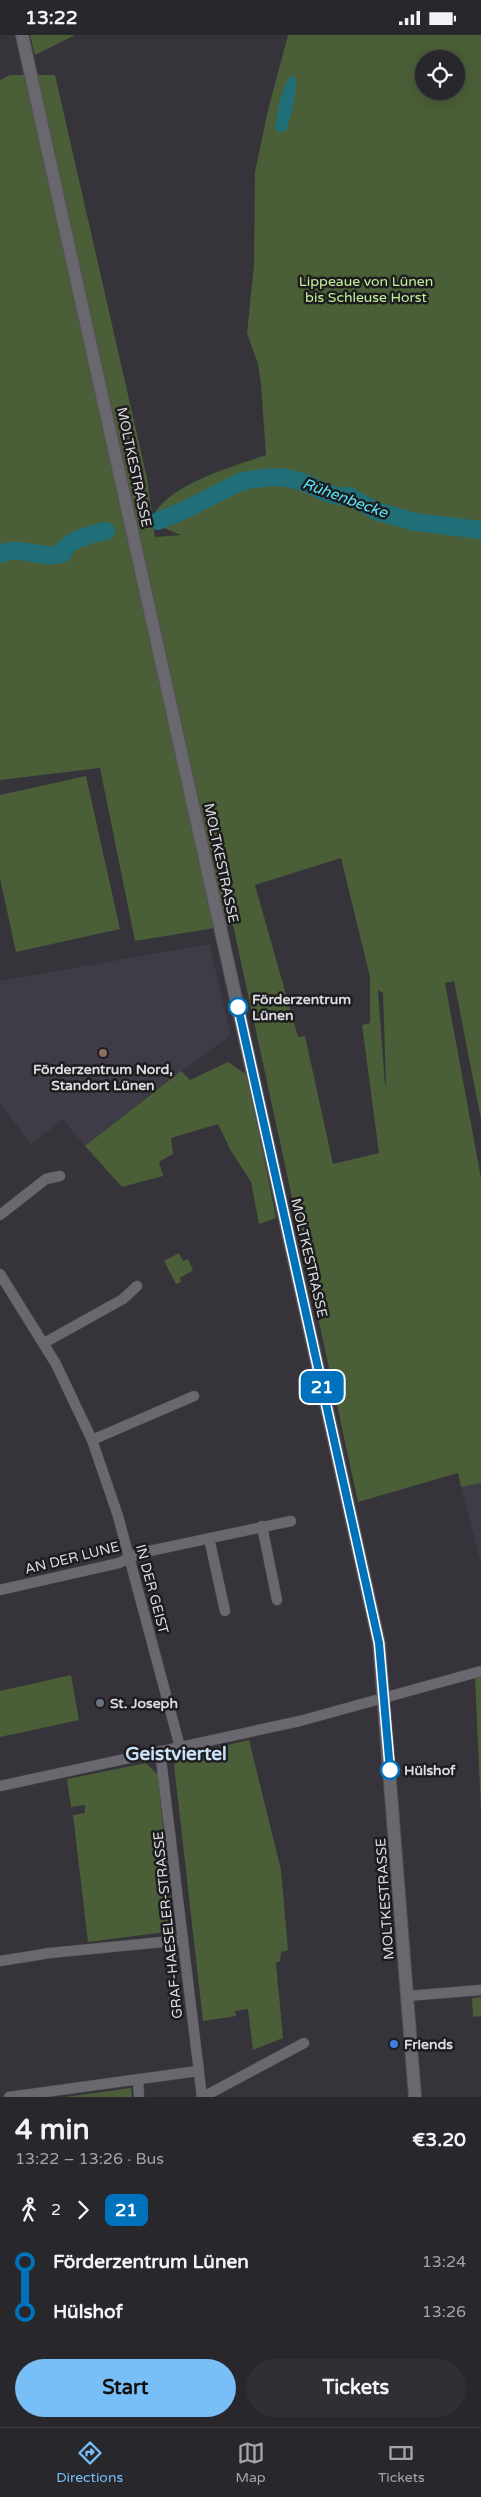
<!DOCTYPE html>
<html lang="en">
<head>
<meta charset="utf-8">
<style>
  :root { --surface:#28272c; --page:#302f34; --text:#f1f3f6; --muted:#a5a5a9; --line:#444448; --accent:#78bff8 }
  body { margin:0; font-family:"Varela Round",sans-serif; background:var(--page); color:var(--text); height:100vh; display:flex; flex-direction:column; font-size:19px; white-space:nowrap }
  * { box-sizing:border-box; margin:0 }
  p { font-size:16px; color:var(--muted) }
  .icon { flex:none; width:28px; height:28px; fill:none; stroke:currentColor; stroke-width:2; stroke-linecap:round; stroke-linejoin:round }
  .map { position:relative; height:2062px; overflow:hidden }
  .details { display:flex; flex-direction:column; background:var(--surface); flex:1 }
  .details>* { flex:none }
  .badge { padding:0 10px; border-radius:8px; font-size:18px; line-height:32px }
  .fabs { position:absolute; left:415px; top:15px; display:grid; gap:10px }
  .fabs a { display:grid; place-items:center; width:50px; height:50px; border-radius:50%; background:var(--surface); box-shadow:0 5px 20px #0002,0 0 0 1px var(--line); font-size:25px }
  .map>.badge { position:absolute; translate:-50% -50%; box-shadow:0 0 0 2px #fff }
  .legs { display:flex; align-items:center; gap:8px; height:55px; padding:0 15px; font-size:16px }
  .legs p { margin-inline-start:auto }
  .overview { display:flex; align-items:center; justify-content:space-between; height:85px; padding:0 15px }
  h1 { font-size:28px; font-weight:700; line-height:38px }
  .primary-button { display:flex; gap:10px; margin-top:auto; padding:10px 15px }
  .primary-button a { flex:1; height:58px; border-radius:30px; background:var(--accent); color:#111; font-size:20px; font-weight:700; line-height:58px; text-align:center }
  .primary-button a+a { background:var(--page); color:var(--text) }
  ul { padding:0 15px; list-style:none }
  li { display:flex; align-items:center; gap:18px; height:50px; font-size:19px }
  li i { display:grid; place-items:center; width:8px; height:100%; margin:0 6px; background:currentColor }
  li i::after { content:''; width:12px; height:12px; margin:-6px; border:4px solid; border-radius:50%; background:var(--surface) }
  li p { margin-inline-start:auto }
  li:first-child i { background:linear-gradient(#0000 50%,currentColor 0) }
  li:last-child i { background:linear-gradient(currentColor 50%,#0000 0) }
  .status { display:flex; justify-content:space-between; align-items:center; height:35px; padding:0 25px; background:var(--surface); direction:ltr }
  .status svg { height:14px; fill:currentColor }
  .tabs { display:flex; justify-content:space-around; align-items:center; height:70px; border-top:1px solid var(--line); background:var(--surface); font-size:14px; color:var(--muted) }
  .tabs a { display:grid; justify-items:center; gap:2px }
  .tabs .on { color:var(--accent) }
  .map>svg:first-child { display:block }
  .built { fill:#3f3c48 }
  .green { fill:#4a5e37; fill-rule:evenodd }
  .water { fill:#1f6e78 }
  .lines { fill:none; stroke-linecap:round; stroke-linejoin:round }
  .river { stroke:#1f6e78; stroke-width:18 }
  .minor-casing { stroke:#535156; stroke-width:11 }
  .tertiary-casing { stroke:#535156; stroke-width:14 }
  .minor { stroke:#6a686f; stroke-width:10 }
  .tertiary { stroke:#6a686f; stroke-width:12 }
  .line-1-casing { stroke:#fff; stroke-width:11 }
  .line-1 { stroke:#0072bc; stroke-width:8 }
  .stop-1-dot { fill:#fff; stroke:#0072bc; stroke-width:2.5 }
  .education-dot { fill:#8d6e63; stroke:#1d1c1f; stroke-width:2 }
  .worship-dot { fill:#6b7280; stroke:#1d1c1f; stroke-width:2 }
  .shop-dot { fill:#3f7fe0; stroke:#1d1c1f; stroke-width:2 }
  .labels { text-anchor:middle; dominant-baseline:central; stroke-width:5; stroke-linejoin:round; paint-order:stroke }
  .park-label { font-size:14px; fill:#c3f199; stroke:#1d1c1f }
  .street-label { font-size:14px; fill:#dcdbdf; stroke:#1d1c1f }
  .stop-label { font-size:14px; font-weight:bold; fill:#dcdbdf; stroke:#1d1c1f; text-anchor:start }
  .poi-label { font-size:14px; font-weight:bold; fill:#dcdbdf; stroke:#1d1c1f; text-anchor:start }
  .water-label { font-size:15px; font-style:italic; fill:#5beafe; stroke:#1d1c1f }
  .district-label { font-size:19px; font-weight:bold; fill:#c9e2f8; stroke:#1d1c1f }
</style>
</head>
<body>
<div class="status"><b>13:22</b><svg viewBox="0 0 49 12"><path d="M0 12V9h3v3zM5 12V6h3v6zM10 12V3h3v9zM15 12V0h3v12zM26 1h20v11H26zM47 4h2v5h-2z"/></svg></div>
<div class="map">
<svg width="481" height="2062" viewBox="0 0 481 2062">
  <rect width="100%" height="100%" fill="#36343a"/>
  <g class="built">
    <polygon points="209,909 231,1000 158,1053 85,1111 63,1084 31,1109 0,1068 0,946"/>
    <polygon points="481,1448 481,1529 461,1452"/>
  </g>
  <g class="green">
    <polygon points="30,0 75,0 35,20"/>
    <path d="M 288,0 L 481,0 L 481,1085 L 454,946 L 445,948 L 481,1143 L 481,1448 L 461,1452 L 458,1438 L 358,1467 L 233,890 L 135,906 L 100,733 L 0,745 L 0,45 L 10,40 L 55,40 L 147,443 L 155,502 L 181,500 L 157,490 L 155,477 C 177,446 232,432 266,420 L 261,349 L 258,329 L 247,298 L 254,230 L 255,137 L 268,75 ZM 424,24 L 456,24 L 456,56 L 424,56 ZM 341,823 L 370,942 L 370,988 L 362,990 L 379,1118 L 333,1129 L 305,1001 L 298,1002 L 255,850 ZM 378,955 L 383,958 L 386,1050 L 385,1050 Z"/>
    <polygon points="86,741 120,894 16,917 0,844 0,760"/>
    <polygon points="228,1027 247,1040 276,1183 259,1189 251,1147 231,1116 218,1089 171,1103 173,1119 159,1127 163,1141 122,1152 85,1111 181,1036 190,1045"/>
    <polygon points="179,1218 183,1226 188,1224 193,1235 180,1243 181,1247 176,1249 164,1226"/>
    <polygon points="71,1640 79,1685 0,1702 0,1656"/>
    <polygon points="481,1641 481,1776 475,1642"/>
    <polygon points="249,1705 281,1835 288,1915 281,1917 280,1926 276,1928 283,2003 253,2015 248,1974 235,1976 236,1981 203,1986 174,1730 182,1721"/>
    <polygon points="146,1728 158,1740 173,1896 88,1907 73,1780 85,1778 85,1770 71,1772 67,1744"/>
    <polygon points="481,1962 481,1981 473,1982 472,1963"/>
    <polygon points="131,2053 132,2062 65,2062"/>
  </g>
  <path class="water" d="M 292,41 L 295,42 C 299,53 290,82 287,94 L 279,98 L 275,93 C 277,81 282,47 292,41 Z"/>
  <g class="lines">
    <g class="river">
      <polyline points="158,486 187,474 242,446 262,443 281,442 300,446 330,459 343,462 349,461 376,476 415,487 481,495"/>
      <path d="M 0,519 C 4,518 8,516 12,516 C 25,514 49,525 63,518 C 67,504 93,499 106,496"/>
    </g>
    <defs>
      <g id="minor">
        <polyline points="0,1180 46,1144 60,1141"/>
        <polyline points="0,1239 56,1329 92,1405 118,1481 180,1712"/>
        <polyline points="44,1308 123,1264 137,1251"/>
        <polyline points="92,1405 194,1361"/>
        <polyline points="262,1491 277,1565"/>
        <polyline points="209,1503 225,1576"/>
        <polyline points="0,1555 119,1528 140,1518 291,1486"/>
        <polyline points="160,1716 202,2062"/>
        <polyline points="0,1751 300,1686 481,1636"/>
        <polyline points="0,1926 50,1918 183,1905"/>
        <polyline points="407,1961 481,1955"/>
        <polyline points="138,2045 139,2062"/>
        <polyline points="9,2062 198,2036"/>
        <polyline points="203,2062 304,2008"/>
      </g>
      <polyline id="tertiary" points="22,0 379,1608 415,2062"/>
    </defs>
    <use href="#minor" class="minor-casing"/>
    <use href="#tertiary" class="tertiary-casing"/>
    <use href="#minor" class="minor"/>
    <use href="#tertiary" class="tertiary"/>
  </g>
  <g class="lines">
    <defs>
      <polyline id="line-1" points="238,972 379,1608 390,1735"/>
    </defs>
    <use href="#line-1" class="line-1-casing"/>
    <use href="#line-1" class="line-1"/>
  </g>
  <g class="stop-1-dot">
    <circle cx="238" cy="972" r="9"/>
    <circle cx="390" cy="1735" r="9"/>
  </g>
  <circle class="education-dot" cx="103" cy="1018" r="5"/>
  <circle class="worship-dot" cx="100" cy="1668" r="5"/>
  <circle class="shop-dot" cx="394" cy="2009" r="5"/>
  <g class="labels">
    <g class="park-label">
      <text x="366" y="246">Lippeaue von Lünen<tspan x="366" dy="16">bis Schleuse Horst</tspan></text>
    </g>
    <g class="street-label">
      <text transform="translate(134 432) rotate(78)">MOLTKESTRASSE</text>
      <text transform="translate(221 828) rotate(78)">MOLTKESTRASSE</text>
      <text transform="translate(309 1223) rotate(77)">MOLTKESTRASSE</text>
      <text transform="translate(72 1523) rotate(-14)">AN DER LUNE</text>
      <text transform="translate(152 1554) rotate(75)">IN DER GEIST</text>
      <text transform="translate(385 1864) rotate(-94)">MOLTKESTRASSE</text>
      <text transform="translate(168 1890) rotate(-96)">GRAF-HAESELER-STRASSE</text>
    </g>
    <g class="stop-label">
      <text x="252" y="964">Förderzentrum<tspan x="252" dy="16">Lünen</tspan></text>
      <text x="404" y="1735">Hülshof</text>
    </g>
    <g class="poi-label">
      <text x="103" y="1034" text-anchor="middle">Förderzentrum Nord,<tspan x="103" dy="16">Standort Lünen</tspan></text>
      <text x="110" y="1668">St. Joseph</text>
      <text x="404" y="2009">Friends</text>
    </g>
    <g class="water-label">
      <text transform="translate(345 463) rotate(20)">Rühenbecke</text>
    </g>
    <g class="district-label">
      <text x="176" y="1719">Geistviertel</text>
    </g>
  </g>
</svg>
<div class="fabs">
<a><svg class="icon" aria-label="locate" viewBox="0 0 24 24"><circle cx="12" cy="12" r="6"/><path d="M12 2v4M12 18v4M2 12h4M18 12h4"/></svg></a>
</div>
<b class="badge" style="left:322px;top:1352px;background:#0072bc;color:#fff">21</b>
</div>
<section class="details">
<div class="overview"><div><h1>4 min</h1><p>13:22 – 13:26 · Bus</p></div><b>€3.20</b></div>
<div class="legs"><svg class="icon" aria-label="walk" viewBox="0 0 24 24"><circle cx="13" cy="4" r="2"/><path d="M13 8l-2 6 4 7M11 14l-3 7M7 12l3-4h3l4 4"/></svg>2<svg class="icon" aria-label="forward" viewBox="0 0 24 24"><path d="M9 5l7 7-7 7"/></svg><b class="badge" style="background:#0072bc;color:#fff">21</b></div>
<ul>
<li><i style="color:#0072bc"></i><b>Förderzentrum Lünen</b><p>13:24</p></li>
<li><i style="color:#0072bc"></i><b>Hülshof</b><p>13:26</p></li>
</ul>
<div class="primary-button"><a>Start</a><a>Tickets</a></div>
</section>
<nav class="tabs">
<a class="on"><svg class="icon" aria-label="directions" viewBox="0 0 24 24"><path d="M12 3l9 9-9 9-9-9zM9 14v-3h6M13 9l2 2-2 2"/></svg>Directions</a>
<a><svg class="icon" aria-label="map" viewBox="0 0 24 24"><path d="M3 6l6-2 6 2 6-2v14l-6 2-6-2-6 2zM9 4v14M15 6v14"/></svg>Map</a>
<a><svg class="icon" aria-label="tickets" viewBox="0 0 24 24"><path d="M3 7h18v10H3zM15 7v10"/></svg>Tickets</a>
</nav>
</body>
</html>
